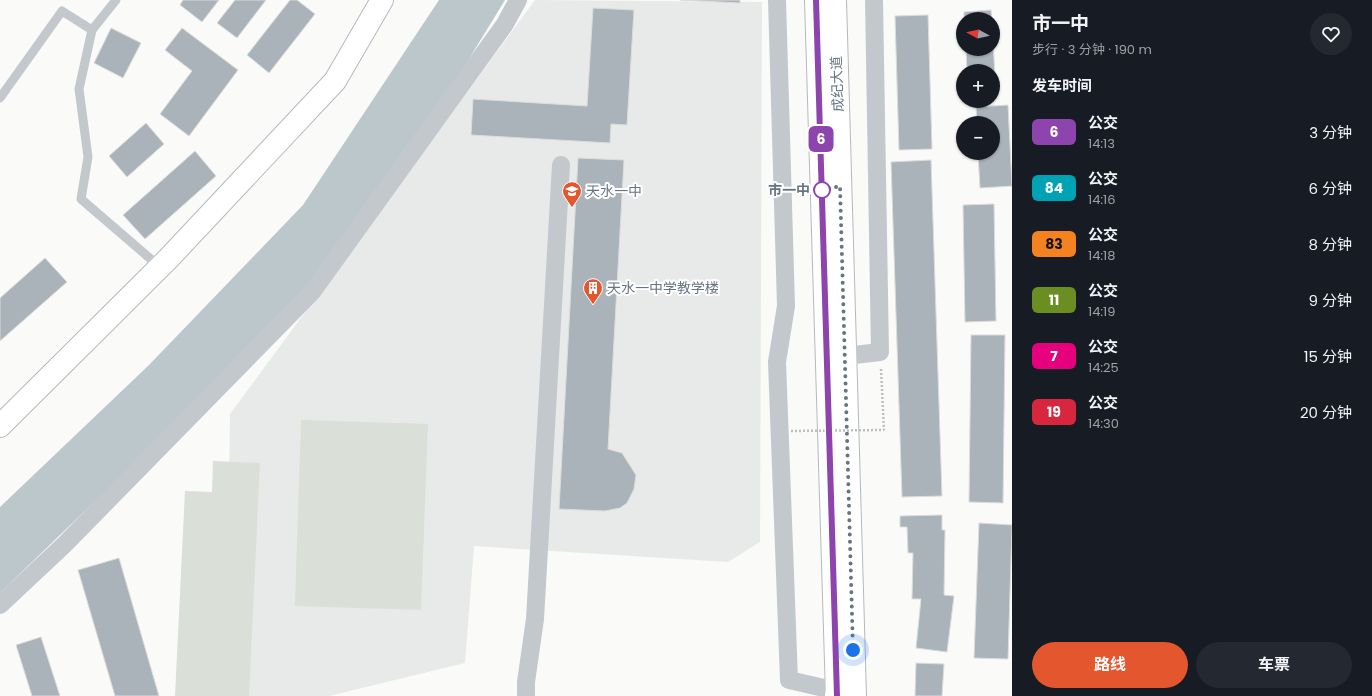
<!DOCTYPE html>
<html lang="zh">
<head>
<meta charset="utf-8">
<style>
  :root { --surface:#171b24; --page:#242831; --text:#f1f3f6; --muted:#9ea1a6; --accent:#e4572e }
  body { margin:0; font-family:Poppins,"Noto Sans SC",sans-serif; background:var(--page); color:var(--text); height:100vh; display:flex; flex-direction:column; font-size:15px; white-space:nowrap }
  * { box-sizing:border-box; margin:0 }
  p { font-size:13px; color:var(--muted) }
  .icon { flex:none; width:22px; height:22px; fill:none; stroke:currentColor; stroke-width:2; stroke-linecap:round; stroke-linejoin:round }
  .map { position:relative; flex:1; overflow:hidden }
  .drawer { display:flex; flex-direction:column; background:var(--surface); width:360px }
  .drawer>* { flex:none }
  .badge { padding:0 8px; border-radius:6px; font-size:14px; line-height:26px }
  .needle { width:26px; rotate:278deg }
  .fabs { position:absolute; left:956px; top:12px; display:grid; gap:8px }
  .fabs a { display:grid; place-items:center; width:44px; height:44px; border-radius:50%; background:var(--surface); box-shadow:0 1px 3px #0004; font-size:20px }
  .you { position:absolute; width:20px; height:20px; margin:-10px; border:3px solid #fff; border-radius:50%; background:#1a73e8; box-shadow:0 0 0 6px #1a73e833 }
  .map>.badge { position:absolute; translate:-50% -50%; box-shadow:0 0 0 2px #fff }
  h2 { padding:0 20px; font-size:15px; line-height:36px }
  .round { display:grid; place-items:center; flex:none; width:42px; height:42px; border-radius:21px; background:var(--page) }
  .headline { display:flex; align-items:center; justify-content:space-between; height:68px; padding:0 20px }
  h1 { font-size:19px; font-weight:700; line-height:30px }
  .action { display:flex; gap:8px; margin-top:auto; padding:8px 20px }
  .action a { flex:1; height:46px; border-radius:24px; background:var(--accent); color:#fff; font-size:16px; font-weight:700; line-height:46px; text-align:center }
  .action a+a { background:var(--page); color:var(--text) }
  ul { padding:0; list-style:none }
  li { display:flex; align-items:center; gap:12px; height:56px; padding:0 20px }
  li div { flex:1 }
  li b { display:block; font-size:15px }
  li em { font-style:normal }
  li .badge { min-width:44px; font-weight:700; text-align:center }
  main { display:flex; flex:1; min-height:0 }
  .map>svg:first-child { display:block }
  .built { fill:#e8e9e9 }
  .green { fill:#dadfd7 }
  .water { fill:#bbc7cb }
  .building { fill:#aab3b9; stroke:#dcdcda }
  .lines { fill:none; stroke-linecap:round; stroke-linejoin:round }
  .secondary-casing { stroke:#b3babf; stroke-width:24 }
  .highway-casing { stroke:#b4b9bd; stroke-width:24 }
  .path { stroke:#bbbfc2; stroke-width:2.5; stroke-dasharray:2 2; stroke-linecap:butt }
  .lane { stroke:#c3c8cc; stroke-width:9 }
  .street { stroke:#c3c8cc; stroke-width:18 }
  .secondary { stroke:#fff; stroke-width:22 }
  .highway { stroke:#fff; stroke-width:22 }
  .path-bridge { stroke:#bbbfc2; stroke-width:2.5; stroke-dasharray:2 2; stroke-linecap:butt }
  .line-casing { stroke:#fff; stroke-width:9 }
  .line { stroke:#8e44ad; stroke-width:6 }
  .walk { stroke:#657683; stroke-width:4; stroke-dasharray:0 7.2 }
  .stop-dot { fill:#fff; stroke:#8e44ad; stroke-width:2 }
  .labels { text-anchor:middle; dominant-baseline:central; stroke-width:4; stroke-linejoin:round; paint-order:stroke }
  .street-label { font-size:14px; fill:#657683; stroke:#fff }
  .stop-label { font-size:14px; font-weight:bold; fill:#657683; stroke:#fff; text-anchor:end }
  .poi-label { font-size:14px; fill:#657683; stroke:#fff; text-anchor:start }
</style>
</head>
<body>
<main>
<div class="map">
<svg width="1012" height="696" viewBox="0 0 1012 696">
  <rect width="100%" height="100%" fill="#fafaf8"/>
  <polygon class="built" points="535,0 762,2 760,542 728,562 474,546 465,663 329,696 226,696 230,414"/>
  <g class="green">
    <polygon points="301,420 428,424 421,610 295,606"/>
    <polygon points="213,461 260,463 249,696 175,696 185,491 212,492"/>
  </g>
  <polygon class="water" points="439,0 505,0 439,108 304,289 153,445 0,593 0,507 149,365 303,205"/>
  <g class="building">
    <polygon points="183,0 219,0 202,22 180,5"/>
    <polygon points="235,0 266,0 237,38 217,23"/>
    <polygon points="290,0 297,0 315,14 269,73 247,55"/>
    <polygon points="680,0 740,0 740,3"/>
    <polygon points="593,8 634,10 627,125 611,124 610,143 471,135 473,99 587,106"/>
    <polygon points="991,10 992,19 964,19 964,12"/>
    <polygon points="928,15 932,149 899,150 895,16"/>
    <polygon points="111,28 141,43 123,78 94,63"/>
    <polygon points="182,28 238,70 189,136 160,114 192,71 165,50"/>
    <polygon points="993,41 996,94 993,94 993,71 967,71 966,49 993,49"/>
    <polygon points="1008,105 1012,186 980,188 978,153 993,153 993,123 977,123 976,107"/>
    <polygon points="146,123 164,144 127,177 109,156"/>
    <polygon points="195,151 216,176 145,239 123,215"/>
    <polygon points="578,158 624,160 608,449 622,453 636,475 634,489 627,503 620,508 605,511 559,509"/>
    <polygon points="931,160 942,496 902,497 891,162"/>
    <polygon points="994,204 996,321 965,322 963,205"/>
    <polygon points="45,258 67,282 0,341 0,298"/>
    <polygon points="971,335 1005,335 1003,503 969,502"/>
    <polygon points="942,515 942,530 945,530 944,595 954,596 947,652 916,648 921,599 912,599 913,553 908,553 907,527 900,527 900,516"/>
    <polygon points="979,523 1012,525 1008,659 974,658"/>
    <polygon points="119,558 159,696 115,696 78,570"/>
    <polygon points="41,637 60,696 32,696 16,645"/>
    <polygon points="916,663 944,664 942,696 915,696"/>
  </g>
  <g class="lines">
    <defs>
      <g id="secondary">
        <polyline points="816,0 837,696"/>
        <polyline points="835,0 855,696"/>
        <polyline points="0,426 168,259 335,81 382,0"/>
      </g>
      <polyline id="highway" points="836,696 837,691"/>
    </defs>
    <use href="#secondary" class="secondary-casing"/>
    <use href="#highway" class="highway-casing"/>
    <polyline class="path" points="881,369 884,430"/>
    <g class="lane">
      <polyline points="116,0 92,30 79,89 88,157 81,199 160,267"/>
      <polyline points="0,98 62,11 92,30"/>
    </g>
    <g class="street">
      <polyline points="777,0 786,306 777,362 789,680 837,691"/>
      <polyline points="845,356 880,352 874,0"/>
      <polyline points="0,605 64,545 312,292 505,24 518,0"/>
      <polyline points="526,696 526,682 535,619 561,165"/>
    </g>
    <use href="#secondary" class="secondary"/>
    <use href="#highway" class="highway"/>
    <polyline class="path-bridge" points="791,431 884,430"/>
  </g>
  <g class="lines">
    <defs>
      <polyline id="line" points="816,0 837,696"/>
    </defs>
    <use href="#line" class="line-casing"/>
    <use href="#line" class="line"/>
    <polyline class="walk" points="822,190 840,186 853,650"/>
  </g>
  <defs>
    <symbol id="school-pin" viewBox="-11 -11 22 30"><path d="M0 17L-7.5 6A9.5 9.5 0 1 1 7.5 6Z" fill="#e4572e" stroke="#fff"/><path d="M0-5L7-2L0 1L-7-2ZM-4 1L0 2.5L4 1V4Q0 6-4 4Z" fill="#fff"/></symbol>
    <symbol id="building-pin" viewBox="-11 -11 22 30"><path d="M0 17L-7.5 6A9.5 9.5 0 1 1 7.5 6Z" fill="#e4572e" stroke="#fff"/><path d="M-4-6H4V6H1V3H-1V6H-4ZM-2.5-4.3h1.7v1.8h-1.7ZM.8-4.3h1.7v1.8H.8ZM-2.5-1h1.7V.8h-1.7ZM.8-1h1.7V.8H.8Z" fill="#fff"/></symbol>
  </defs>
  <g fill-rule="evenodd">
    <use href="#school-pin" x="561" y="180" width="22" height="30"/>
    <use href="#building-pin" x="582" y="277" width="22" height="30"/>
  </g>
  <circle class="stop-dot" cx="822" cy="190" r="8"/>
  <g class="labels">
    <g class="street-label">
      <text transform="translate(837 84) rotate(-92)">成纪大道</text>
    </g>
    <g class="stop-label">
      <text x="810" y="190">市一中</text>
    </g>
    <g class="poi-label">
      <text x="586" y="191">天水一中</text>
      <text x="607" y="288">天水一中学教学楼</text>
    </g>
  </g>
</svg>
<div class="fabs">
<a><svg class="needle" viewBox="-14 -14 28 28"><path d="M0-13l5 13h-10z" fill="#e53935"/><path d="M0 13l5-13h-10z" fill="#9ea1a6"/></svg></a>
<a>+</a>
<a>−</a>
</div>
<div class="you" style="left:853px;top:650px"></div>
<b class="badge" style="left:821px;top:139px;background:#8e44ad;color:#fff">6</b>
</div>
<section class="drawer">
<div class="headline"><div><h1>市一中</h1><p>步行 · 3 分钟 · 190 m</p></div><a class="round"><svg class="icon" aria-label="heart" viewBox="0 0 24 24"><path d="M12 20l-8-8c-3-5 5-10 8-4 3-6 11-1 8 4z"/></svg></a></div>
<h2>发车时间</h2>
<ul>
<li><span class="badge" style="background:#8e44ad;color:#fff">6</span><div><b>公交</b><p>14:13</p></div><em>3 分钟</em></li>
<li><span class="badge" style="background:#00a3b4;color:#fff">84</span><div><b>公交</b><p>14:16</p></div><em>6 分钟</em></li>
<li><span class="badge" style="background:#f58220;color:#111">83</span><div><b>公交</b><p>14:18</p></div><em>8 分钟</em></li>
<li><span class="badge" style="background:#6b8e23;color:#fff">11</span><div><b>公交</b><p>14:19</p></div><em>9 分钟</em></li>
<li><span class="badge" style="background:#e6007e;color:#fff">7</span><div><b>公交</b><p>14:25</p></div><em>15 分钟</em></li>
<li><span class="badge" style="background:#d7263d;color:#fff">19</span><div><b>公交</b><p>14:30</p></div><em>20 分钟</em></li>
</ul>
<div class="action"><a>路线</a><a>车票</a></div>
</section>
</main>
</body>
</html>
